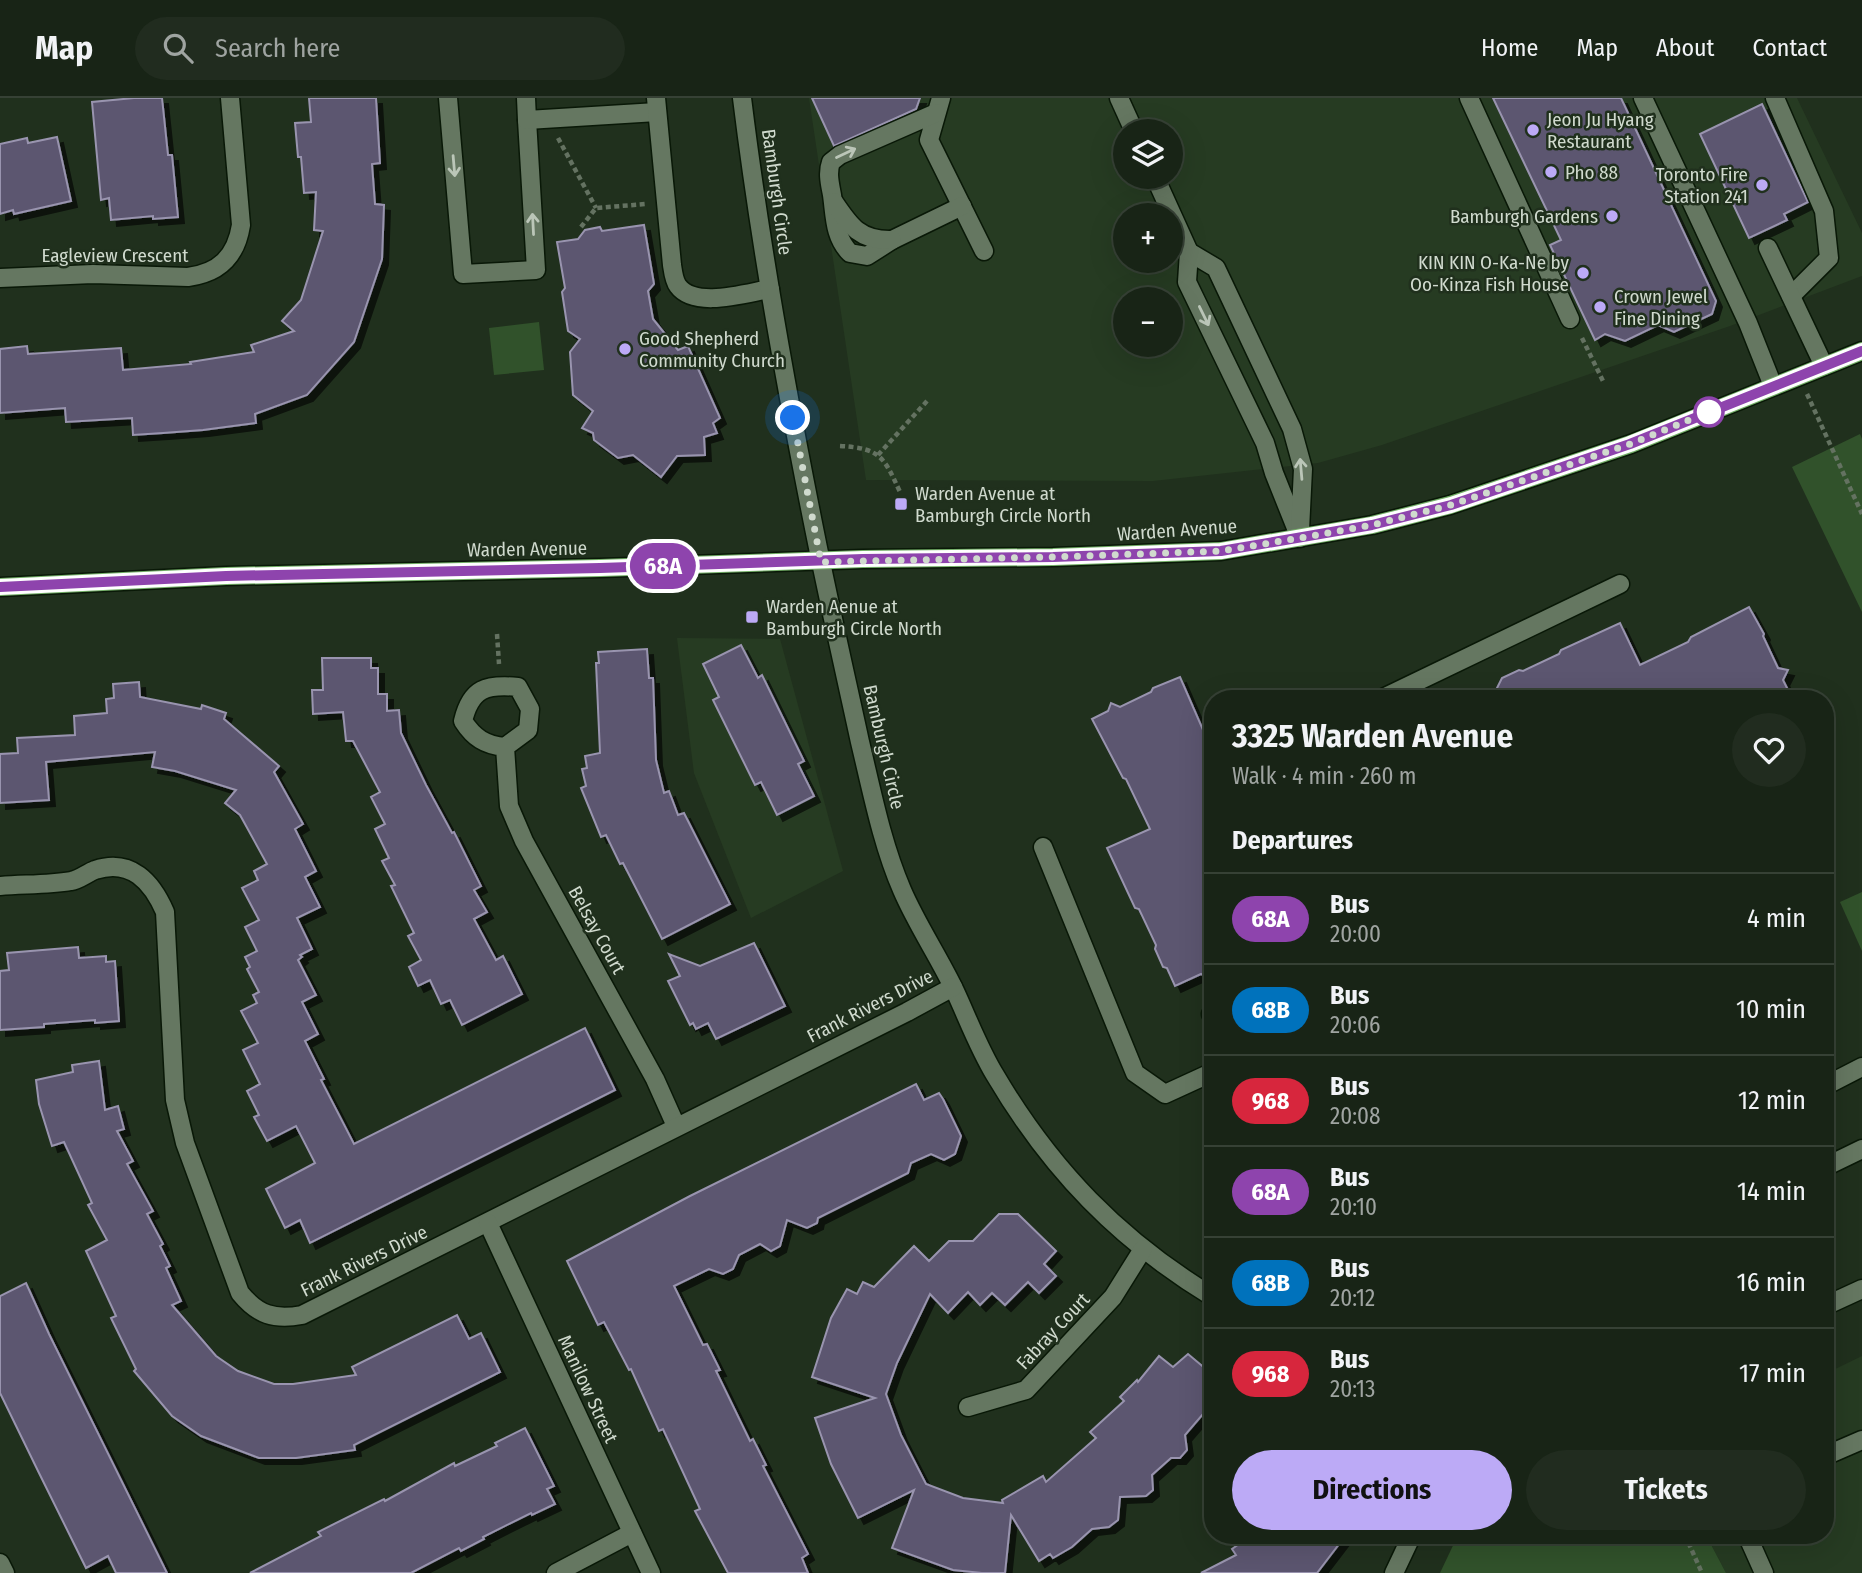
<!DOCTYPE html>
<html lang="en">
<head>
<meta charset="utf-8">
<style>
  :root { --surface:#182416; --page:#212c1f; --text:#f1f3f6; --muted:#9fa4a1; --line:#364135; --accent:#bcaaf6 }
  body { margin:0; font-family:"Fira Sans Condensed",sans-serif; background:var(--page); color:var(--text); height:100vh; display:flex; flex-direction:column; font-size:26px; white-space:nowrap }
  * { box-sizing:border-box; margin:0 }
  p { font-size:23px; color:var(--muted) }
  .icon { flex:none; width:38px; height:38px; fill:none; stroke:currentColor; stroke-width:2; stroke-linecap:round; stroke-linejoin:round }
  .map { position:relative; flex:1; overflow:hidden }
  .panel { position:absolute; left:1204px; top:592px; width:630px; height:854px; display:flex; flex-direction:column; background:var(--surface); border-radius:28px; box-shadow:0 7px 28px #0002,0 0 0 2px var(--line) }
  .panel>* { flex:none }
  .badge { padding:0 14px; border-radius:23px; font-size:24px; line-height:46px }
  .fabs { position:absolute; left:1113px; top:21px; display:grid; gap:14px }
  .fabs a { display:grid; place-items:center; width:70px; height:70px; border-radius:50%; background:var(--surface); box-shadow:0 7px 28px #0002,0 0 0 2px var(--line); font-size:35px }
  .you { position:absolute; width:35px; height:35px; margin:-18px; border:5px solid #fff; border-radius:50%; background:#1a73e8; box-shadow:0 0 0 10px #1a73e833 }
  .map>.badge { position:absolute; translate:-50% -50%; box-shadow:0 0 0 4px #fff }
  h2 { padding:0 28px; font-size:26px; line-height:63px }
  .round { display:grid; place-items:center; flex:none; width:74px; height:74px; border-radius:37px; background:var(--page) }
  .headline { display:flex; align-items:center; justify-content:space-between; height:119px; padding:0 28px }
  h1 { font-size:33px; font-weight:700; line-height:52px }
  .action { display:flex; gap:14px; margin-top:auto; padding:14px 28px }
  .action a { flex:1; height:80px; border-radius:42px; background:var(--accent); color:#111; font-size:28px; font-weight:700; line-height:80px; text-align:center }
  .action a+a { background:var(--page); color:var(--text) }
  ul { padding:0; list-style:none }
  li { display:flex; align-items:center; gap:21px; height:91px; padding:0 28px; border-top:2px solid var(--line) }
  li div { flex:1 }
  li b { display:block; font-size:26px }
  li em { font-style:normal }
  li .badge { min-width:77px; font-weight:700; text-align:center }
  header { display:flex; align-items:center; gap:42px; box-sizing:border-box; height:98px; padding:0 35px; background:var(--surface); border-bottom:2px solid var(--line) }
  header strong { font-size:33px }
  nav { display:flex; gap:38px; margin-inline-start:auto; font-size:24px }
  .search { width:490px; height:63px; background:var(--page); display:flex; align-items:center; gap:18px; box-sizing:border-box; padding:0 24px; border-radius:38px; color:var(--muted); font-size:26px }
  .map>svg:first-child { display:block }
  .built { fill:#263b22; fill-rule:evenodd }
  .green { fill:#31522b }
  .building { fill:#5c566f; stroke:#9994af; stroke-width:2; filter:url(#shadow) }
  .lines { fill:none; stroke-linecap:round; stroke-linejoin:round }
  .minor-casing { stroke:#091807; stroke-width:21 }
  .major-casing { stroke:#091807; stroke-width:21 }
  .path { stroke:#647261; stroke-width:4.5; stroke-dasharray:5 3.5; stroke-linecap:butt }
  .minor { stroke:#657761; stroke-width:18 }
  .major { stroke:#74af68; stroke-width:18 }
  .oneway { stroke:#bbc6b8 }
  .line-casing { stroke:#fff; stroke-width:16 }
  .line { stroke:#8e44ad; stroke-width:10 }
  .walk { stroke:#d0dace; stroke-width:7; stroke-dasharray:0 12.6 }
  .poi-dot { fill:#bcaaf6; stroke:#20301d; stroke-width:2.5 }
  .stop-dot { fill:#fff; stroke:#8e44ad; stroke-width:3.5 }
  .labels { text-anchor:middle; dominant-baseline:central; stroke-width:5; stroke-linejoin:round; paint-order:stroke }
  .poi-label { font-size:19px; fill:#d0dace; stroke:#20301d; text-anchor:start }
  .street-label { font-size:19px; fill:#d0dace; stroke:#20301d }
</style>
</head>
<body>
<header>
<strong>Map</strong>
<div class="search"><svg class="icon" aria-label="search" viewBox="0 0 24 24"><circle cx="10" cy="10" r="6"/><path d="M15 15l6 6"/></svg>Search here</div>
<nav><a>Home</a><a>Map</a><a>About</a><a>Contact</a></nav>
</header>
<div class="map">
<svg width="1862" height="1475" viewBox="0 0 1862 1475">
  <defs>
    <filter id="shadow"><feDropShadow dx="6" dy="6" stdDeviation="0" flood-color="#0009"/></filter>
  </defs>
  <rect width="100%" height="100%" fill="#20301d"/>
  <g class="built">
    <path d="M 809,0 L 1797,0 L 1862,135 L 1862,178 L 1730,228 L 1382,347 L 1318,365 L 1153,383 L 866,382 ZM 1125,33 L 1171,33 L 1171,79 L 1125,79 ZM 1125,117 L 1171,117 L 1171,163 L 1125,163 ZM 1125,201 L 1171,201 L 1171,247 L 1125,247 Z"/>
    <polygon points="677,540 780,541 843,773 751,820 694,675"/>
    <polygon points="1862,1258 1862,1475 1726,1475 1706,1437 1825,1437 1825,1276"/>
  </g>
  <g class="green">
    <polygon points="539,224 544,272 494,277 489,230"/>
    <polygon points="1860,336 1862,341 1862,514 1792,369"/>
    <polygon points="1862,794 1862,853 1840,804"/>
    <polygon points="1458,1437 1706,1437 1726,1475 1440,1475"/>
  </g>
  <g class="building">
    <polygon points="134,0 162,0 168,57 172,57 178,119 153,121 153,118 111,122 109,100 101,102 92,4"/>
    <polygon points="309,0 376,0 380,65 372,66 375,106 384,107 382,161 354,244 307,297 255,316 256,325 203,332 163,335 133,337 132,320 66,324 65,310 0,315 0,251 27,248 28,256 121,250 123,272 191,266 190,264 254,254 251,247 294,233 282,223 301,202 323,133 314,132 316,94 304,95 301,59 298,59 295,25 311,24"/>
    <polygon points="812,0 920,0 916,11 834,48"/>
    <polygon points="1493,0 1621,0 1716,203 1712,216 1674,234 1658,227 1625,243 1605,236 1595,242 1550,147 1561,142"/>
    <polygon points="1762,6 1808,104 1784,116 1787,122 1749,140 1700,36"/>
    <polygon points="57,39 71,103 14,116 13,112 0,116 0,46 27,40 28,45"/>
    <polygon points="644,127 654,186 648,193 653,221 678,252 688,248 720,320 713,325 717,335 704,339 705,357 677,358 661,379 633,357 618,360 594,342 593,335 582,330 593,313 573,297 570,254 580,241 568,233 562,194 565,190 557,144 578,141 585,132 600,129 602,133"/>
    <polygon points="1749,509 1764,536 1763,538 1778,570 1788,572 1783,582 1792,600 1492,600 1502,580 1519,572 1523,573 1559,556 1561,552 1620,525 1640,567 1688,544 1691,539"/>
    <polygon points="741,547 758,580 762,577 804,663 798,666 814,698 777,717 761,684 755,687 713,602 719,599 703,566"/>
    <polygon points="647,551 649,580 653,580 656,662 664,695 669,693 678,717 684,715 730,806 662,841 623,765 620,766 606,737 601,739 581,690 586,688 582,671 587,670 585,658 600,655 596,565 599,565 598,554"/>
    <polygon points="322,560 371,560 371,570 378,570 378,596 387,596 387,613 399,612 401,635 426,687 452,735 454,734 481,788 474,792 487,814 474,821 496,862 503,858 522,896 462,927 450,902 441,906 430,882 418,888 409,869 421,862 408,838 414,835 391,788 395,787 382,763 389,760 375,731 385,726 371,699 380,694 353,643 346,643 343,614 313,616 312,592 323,592"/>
    <polygon points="1180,579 1207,641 1206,644 1213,660 1213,884 1201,876 1175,888 1167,870 1163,869 1155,851 1156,847 1139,811 1135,810 1107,750 1150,731 1126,681 1123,680 1092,621 1108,613 1111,605 1120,609 1151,594 1153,590"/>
    <polygon points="139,584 140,599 201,611 202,607 226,615 224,621 279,668 274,674 303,726 295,731 316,773 305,779 320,809 297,820 312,851 300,857 302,859 298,862 316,897 302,904 318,936 305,943 324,981 321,982 354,1046 585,930 615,992 310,1145 300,1122 285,1130 266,1091 315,1065 296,1028 267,1043 254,1019 259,1017 247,993 260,986 243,952 258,945 241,913 257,905 253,897 259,894 247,871 250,869 245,859 257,853 245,829 259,822 242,790 258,782 254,773 267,766 240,717 225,705 236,692 175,673 152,669 155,654 46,664 49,702 0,705 0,656 18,655 17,640 75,637 74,618 107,615 106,601 114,600 113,586"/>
    <polygon points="754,845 785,908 716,941 708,925 696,931 693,925 690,927 668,883 680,878 669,856 700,868"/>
    <polygon points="78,849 79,860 106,858 106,864 115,863 119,923 95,925 95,922 44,926 44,929 0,932 0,873 9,872 7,855"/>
    <polygon points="99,963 105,1012 118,1008 124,1031 117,1033 133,1063 127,1066 153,1113 147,1116 163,1146 160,1148 170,1168 166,1170 181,1203 172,1207 216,1258 238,1273 274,1286 293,1286 356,1277 352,1269 457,1217 469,1241 481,1235 500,1274 354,1347 355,1352 296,1360 259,1360 201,1338 172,1318 134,1273 136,1271 111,1220 116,1218 86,1153 107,1142 88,1107 92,1105 64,1044 52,1048 39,1006 36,982 73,974 72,967"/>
    <polygon points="916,986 924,1002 939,995 943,1001 961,1038 955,1056 944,1062 931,1056 911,1065 908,1075 818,1120 817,1125 807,1130 787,1122 780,1148 771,1153 760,1146 739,1157 733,1171 723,1176 709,1171 674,1188 703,1247 707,1246 720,1272 716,1273 750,1343 753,1341 766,1367 763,1368 808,1456 802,1460 808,1475 728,1475 695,1413 700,1411 663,1331 659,1333 631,1271 629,1272 604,1224 598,1227 567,1163 690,1098"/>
    <polygon points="999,1116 1018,1116 1056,1153 1044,1166 1056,1178 1039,1195 1028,1184 1005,1207 992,1195 980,1207 968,1194 948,1215 930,1196 897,1265 886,1296 901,1337 926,1386 963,1400 1003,1405 1002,1402 1043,1378 1046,1384 1096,1340 1090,1334 1124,1303 1120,1299 1137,1282 1138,1284 1159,1258 1173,1269 1188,1256 1213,1277 1213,1316 1203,1316 1185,1337 1187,1352 1180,1360 1171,1360 1152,1377 1153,1392 1146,1398 1120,1399 1118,1422 1109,1429 1092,1431 1072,1449 1053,1460 1050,1456 1039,1463 1011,1417 1005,1475 982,1475 953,1472 892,1450 914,1392 858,1420 831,1366 815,1320 875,1300 812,1279 831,1220 847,1191 857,1196 863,1184 874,1189 914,1148 929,1163 949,1143 973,1143"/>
    <polygon points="26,1185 49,1236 167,1475 116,1475 108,1458 86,1470 39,1375 0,1295 0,1198"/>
    <polygon points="525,1330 554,1388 547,1391 555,1406 532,1417 531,1415 483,1439 484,1441 461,1453 459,1450 411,1475 250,1475 321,1438 318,1434 384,1401 385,1403 454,1365 455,1368 497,1348 495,1345"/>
    <polygon points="1252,1437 1346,1437 1317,1475 1201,1475 1236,1457 1232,1451"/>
  </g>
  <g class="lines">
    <defs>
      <g id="minor">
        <polyline points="448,0 463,176 536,172 527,22"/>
        <polyline points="526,0 527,22 657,14"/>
        <path d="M 656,0 L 672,167 C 673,174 674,183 678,188 C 695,211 746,195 770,191"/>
        <path d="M 742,0 C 760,146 786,291 815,435 C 829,505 845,575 860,644 C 872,694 882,746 902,792 C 917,827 939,859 955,893 C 968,921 979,951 995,977 C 1051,1072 1119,1142 1213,1199"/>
        <polyline points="941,0 929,42 984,153"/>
        <polyline points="1119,0 1134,33"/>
        <polyline points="1469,0 1570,221"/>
        <polyline points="1643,0 1748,225 1773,288"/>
        <polyline points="1775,0 1824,113 1829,160 1791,198"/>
        <path d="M 936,15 L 840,57 L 831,64 C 827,75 830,86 832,97 C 835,118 834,139 850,155 L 867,158 L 892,142 L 962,108"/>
        <polyline points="1155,79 1189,154 1187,184 1265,345 1274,375 1300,440"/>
        <path d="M 834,104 C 850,128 860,143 892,142"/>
        <polyline points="1768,150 1824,268"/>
        <polyline points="1189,154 1216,170 1292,331 1303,371 1300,432"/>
        <path d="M 0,180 L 93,176 L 188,179 C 219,175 236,159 241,127 L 230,0"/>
        <polyline points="1383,600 1620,486"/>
        <path d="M 505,649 C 485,647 474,640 463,623 C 471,590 486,586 518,589 L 530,611 L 528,632 L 505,649 L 509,708 L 524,743 L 655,981 L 676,1028"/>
        <polyline points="1043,749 1135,975 1165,996 1213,974"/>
        <path d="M 0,788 C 23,786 48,787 71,783 C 79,782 87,775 95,772 C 131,760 152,784 165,814 L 175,1002 L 185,1045 L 240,1195 C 258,1217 274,1222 302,1217 L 907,914 L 953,889"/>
        <polyline points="1211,916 1213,915"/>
        <polyline points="1825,988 1862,969"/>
        <polyline points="1825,1069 1862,1051"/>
        <polyline points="488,1125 651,1475"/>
        <polyline points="1825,1208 1862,1191"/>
        <polyline points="968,1309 1026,1292 1113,1199 1143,1151"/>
        <polyline points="1825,1358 1862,1342"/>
        <polyline points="1747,1437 1764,1475"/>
        <polyline points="0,1465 5,1475"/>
        <polyline points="556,1475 632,1435"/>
        <polyline points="1394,1475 1412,1437"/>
      </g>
      <polyline id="major" points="0,489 226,478 600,470 863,461 1053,459 1221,453 1372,427 1450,407 1631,346 1862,253"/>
    </defs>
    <use href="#minor" class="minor-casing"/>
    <use href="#major" class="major-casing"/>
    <g class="path">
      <polyline points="558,40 596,110"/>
      <polyline points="581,129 596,110 646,106"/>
      <polyline points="1582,240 1603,283"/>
      <polyline points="1807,296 1862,416"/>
      <path d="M 840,348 C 880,350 884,359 900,394"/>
      <polyline points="878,357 927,303"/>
      <polyline points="497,536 499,566"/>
      <polyline points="1816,598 1816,600"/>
      <polyline points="1825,680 1825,683"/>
      <polyline points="1685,1437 1702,1475"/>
    </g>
    <use href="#minor" class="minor"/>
    <use href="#major" class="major"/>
  </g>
  <defs><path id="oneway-shaft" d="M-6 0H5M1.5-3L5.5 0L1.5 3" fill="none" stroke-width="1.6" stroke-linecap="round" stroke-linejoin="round" transform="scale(1.75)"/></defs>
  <g class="oneway">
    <use href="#oneway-shaft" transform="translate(846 55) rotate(-25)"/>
    <use href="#oneway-shaft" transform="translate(454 68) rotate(85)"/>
    <use href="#oneway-shaft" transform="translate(533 126) rotate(-93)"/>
    <use href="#oneway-shaft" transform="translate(1204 218) rotate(64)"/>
    <use href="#oneway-shaft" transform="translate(1301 371) rotate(-95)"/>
  </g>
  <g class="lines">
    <defs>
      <polyline id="line" points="0,489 226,478 600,470 863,461 1053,459 1221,453 1372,427 1451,407 1630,346 1862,253"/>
    </defs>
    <use href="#line" class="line-casing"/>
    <use href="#line" class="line"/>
    <polyline class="walk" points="793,320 821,464 1053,459 1221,453 1300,440 1372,427 1451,407 1630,346 1709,314"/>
  </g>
  <g class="poi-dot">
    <circle cx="1533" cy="32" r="7"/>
    <circle cx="1551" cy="74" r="7"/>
    <circle cx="1762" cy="87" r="7"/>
    <circle cx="1612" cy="118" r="7"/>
    <circle cx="1583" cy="175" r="7"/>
    <circle cx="1600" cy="209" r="7"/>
    <circle cx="625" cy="251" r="7"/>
    <rect x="894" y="399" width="14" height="14" rx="3.5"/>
    <rect x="745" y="512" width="14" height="14" rx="3.5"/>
  </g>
  <circle class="stop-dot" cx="1709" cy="314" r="14"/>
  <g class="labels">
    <g class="poi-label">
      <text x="1547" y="21">Jeon Ju Hyang<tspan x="1547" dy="22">Restaurant</tspan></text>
      <text x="1565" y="74">Pho 88</text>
      <text x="1748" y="76" text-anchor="end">Toronto Fire<tspan x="1748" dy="22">Station 241</tspan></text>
      <text x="1598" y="118" text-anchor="end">Bamburgh Gardens</text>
      <text x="1569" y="164" text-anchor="end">KIN KIN O-Ka-Ne by<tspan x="1569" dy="22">Oo-Kinza Fish House</tspan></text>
      <text x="1614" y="198">Crown Jewel<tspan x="1614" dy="22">Fine Dining</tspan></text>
      <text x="639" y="240">Good Shepherd<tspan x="639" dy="22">Community Church</tspan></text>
      <text x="915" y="395">Warden Avenue at<tspan x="915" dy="22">Bamburgh Circle North</tspan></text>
      <text x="766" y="508">Warden Aenue at<tspan x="766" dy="22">Bamburgh Circle North</tspan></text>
    </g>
    <g class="street-label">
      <text transform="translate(777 94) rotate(82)">Bamburgh Circle</text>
      <text x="115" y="157">Eagleview Crescent</text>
      <text transform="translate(1177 432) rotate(-4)">Warden Avenue</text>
      <text transform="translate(527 451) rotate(-1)">Warden Avenue</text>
      <text transform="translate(884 649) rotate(77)">Bamburgh Circle</text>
      <text transform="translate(597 832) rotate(61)">Belsay Court</text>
      <text transform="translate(870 908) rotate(-27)">Frank Rivers Drive</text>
      <text transform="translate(364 1163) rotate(-26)">Frank Rivers Drive</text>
      <text transform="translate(1053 1233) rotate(-47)">Fabray Court</text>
      <text transform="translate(588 1291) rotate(65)">Manilow Street</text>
    </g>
  </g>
</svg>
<div class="fabs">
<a><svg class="icon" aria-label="layers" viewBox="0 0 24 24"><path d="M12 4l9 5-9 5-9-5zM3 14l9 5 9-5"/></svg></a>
<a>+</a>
<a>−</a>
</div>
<div class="you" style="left:793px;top:320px"></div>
<b class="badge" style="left:663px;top:468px;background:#8e44ad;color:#fff">68A</b>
<section class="panel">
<div class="headline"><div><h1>3325 Warden Avenue</h1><p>Walk · 4 min · 260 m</p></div><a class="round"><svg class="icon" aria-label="heart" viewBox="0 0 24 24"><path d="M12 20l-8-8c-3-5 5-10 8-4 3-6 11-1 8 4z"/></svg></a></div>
<h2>Departures</h2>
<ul>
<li><span class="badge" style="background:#8e44ad;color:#fff">68A</span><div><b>Bus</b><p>20:00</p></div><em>4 min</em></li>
<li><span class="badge" style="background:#0072bc;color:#fff">68B</span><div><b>Bus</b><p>20:06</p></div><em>10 min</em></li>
<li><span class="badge" style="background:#d7263d;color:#fff">968</span><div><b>Bus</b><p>20:08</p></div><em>12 min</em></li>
<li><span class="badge" style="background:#8e44ad;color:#fff">68A</span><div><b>Bus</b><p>20:10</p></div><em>14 min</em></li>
<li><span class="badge" style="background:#0072bc;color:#fff">68B</span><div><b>Bus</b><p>20:12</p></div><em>16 min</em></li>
<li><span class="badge" style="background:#d7263d;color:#fff">968</span><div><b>Bus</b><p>20:13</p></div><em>17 min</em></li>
</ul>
<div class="action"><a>Directions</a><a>Tickets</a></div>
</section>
</div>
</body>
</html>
